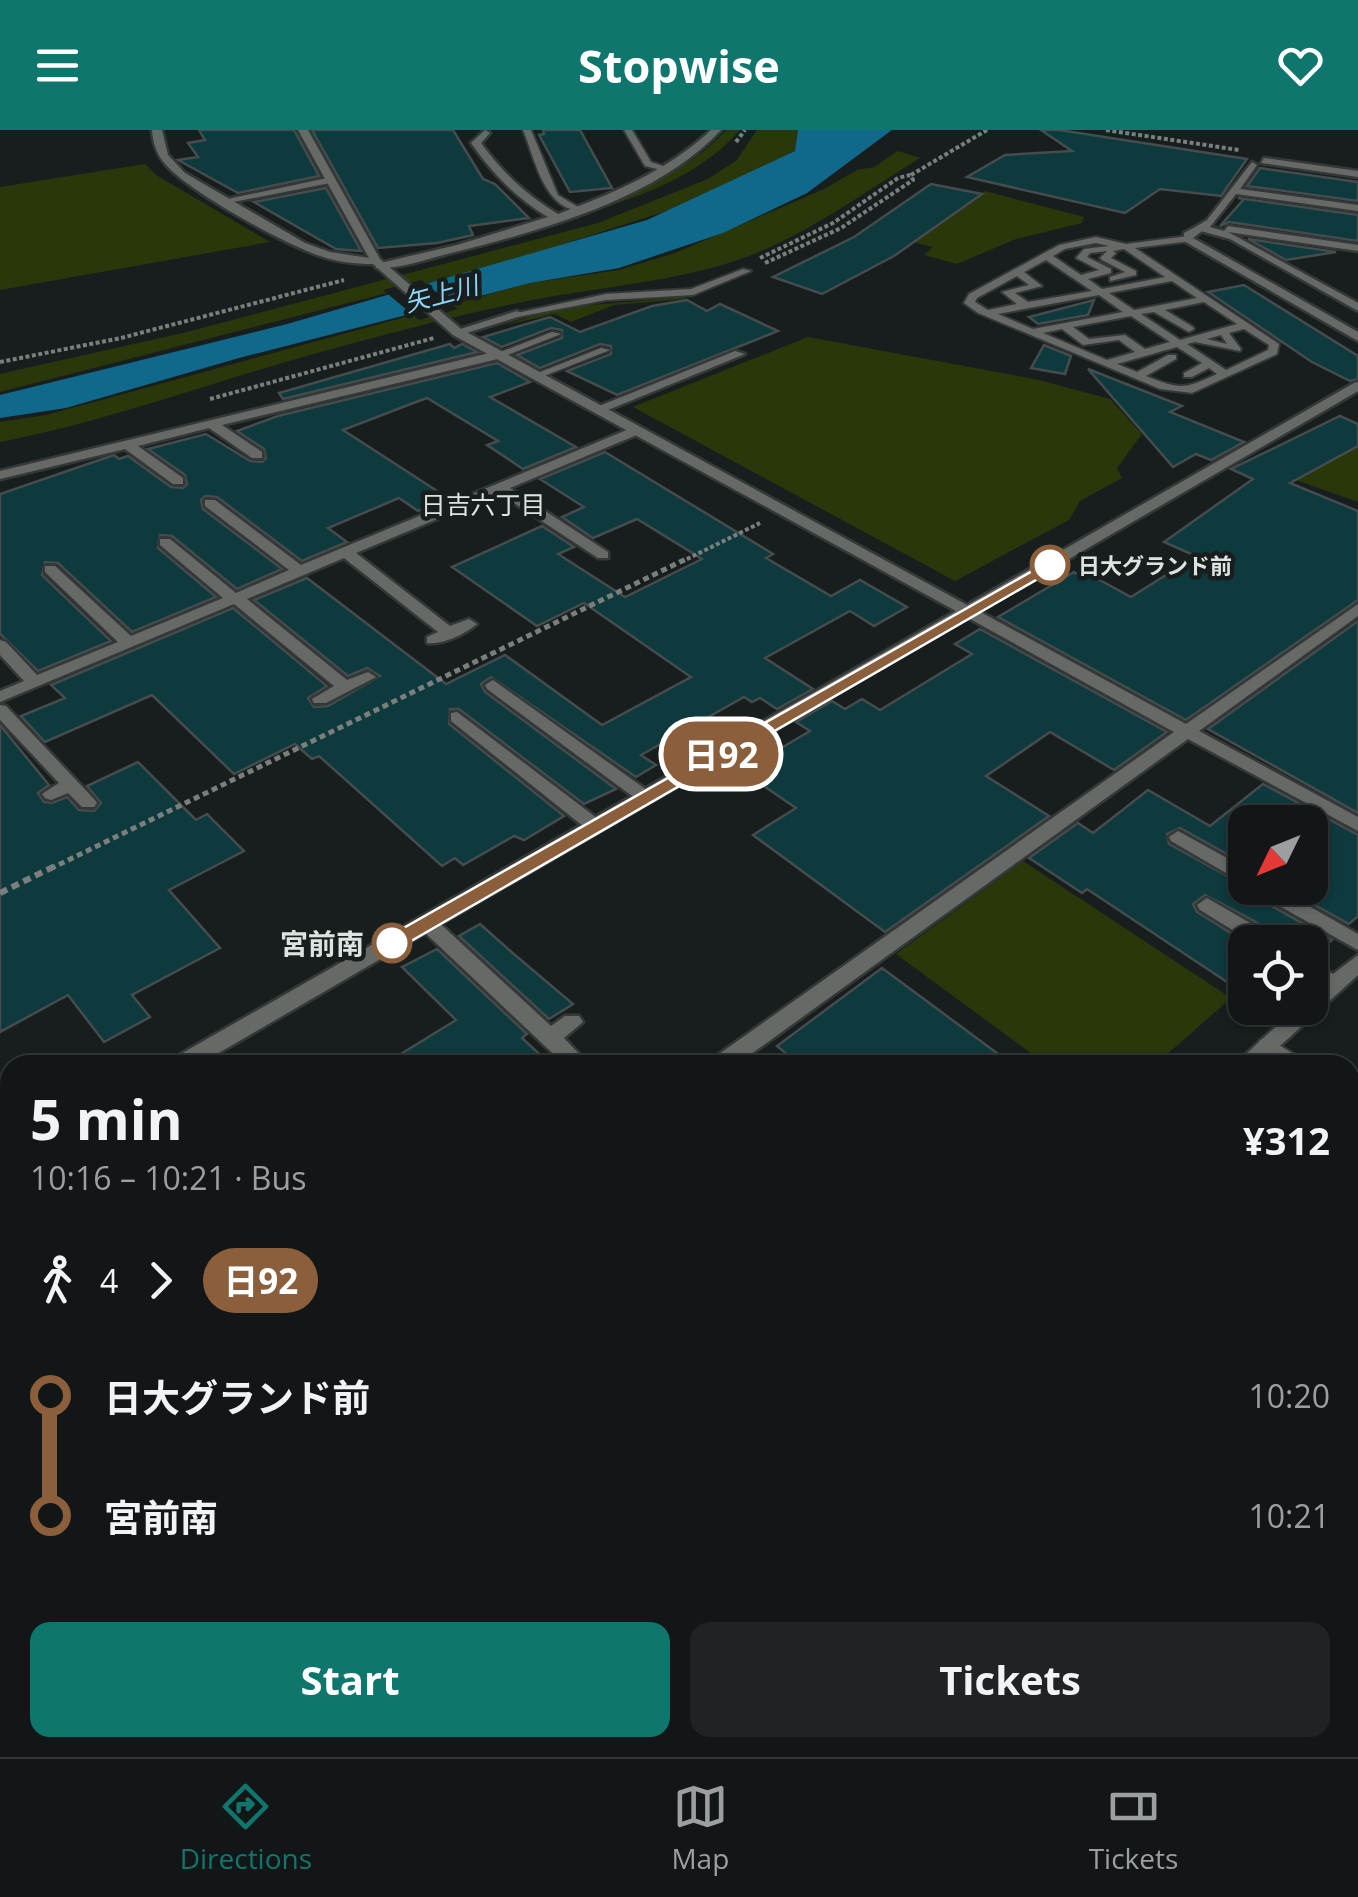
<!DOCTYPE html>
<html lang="en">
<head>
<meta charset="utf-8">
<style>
  :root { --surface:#121616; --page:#1f2323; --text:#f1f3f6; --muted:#9c9fa1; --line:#313535; --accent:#0f766e }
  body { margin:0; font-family:"Open Sans","Noto Sans JP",sans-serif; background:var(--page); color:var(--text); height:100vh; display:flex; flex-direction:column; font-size:38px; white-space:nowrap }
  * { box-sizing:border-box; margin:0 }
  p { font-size:32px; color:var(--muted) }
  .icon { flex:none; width:55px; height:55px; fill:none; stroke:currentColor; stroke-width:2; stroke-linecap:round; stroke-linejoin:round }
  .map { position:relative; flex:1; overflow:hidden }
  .panel { position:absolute; left:0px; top:925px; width:1360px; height:702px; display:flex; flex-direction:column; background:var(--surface); border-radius:30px 30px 0 0; box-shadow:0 2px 8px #0004,0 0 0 2px var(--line) }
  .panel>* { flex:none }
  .badge { padding:0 20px; border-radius:32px; font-size:35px; line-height:65px }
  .needle { width:65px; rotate:227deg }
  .tools { position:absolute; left:1228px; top:675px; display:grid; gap:20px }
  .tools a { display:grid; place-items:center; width:100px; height:100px; border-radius:20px; background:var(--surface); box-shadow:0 2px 8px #0004,0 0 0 2px var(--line); font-size:50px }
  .map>.badge { position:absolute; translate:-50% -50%; box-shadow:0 0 0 5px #fff }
  .legs { display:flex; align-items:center; gap:15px; height:110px; padding:0 30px; font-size:32px }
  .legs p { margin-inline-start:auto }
  .headline { display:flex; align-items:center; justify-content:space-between; height:170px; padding:0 30px }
  h1 { font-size:55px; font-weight:700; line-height:75px }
  .primary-button { display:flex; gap:20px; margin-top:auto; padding:20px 30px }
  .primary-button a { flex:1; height:115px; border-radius:20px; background:var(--accent); color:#fff; font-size:40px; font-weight:700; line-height:115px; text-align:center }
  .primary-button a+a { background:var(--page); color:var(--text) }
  ul { padding:0 30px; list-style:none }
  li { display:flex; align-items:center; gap:35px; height:120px; font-size:38px }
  li i { display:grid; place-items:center; width:15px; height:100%; margin:0 12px; background:currentColor }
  li i::after { content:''; width:25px; height:25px; margin:-12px; border:8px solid; border-radius:50%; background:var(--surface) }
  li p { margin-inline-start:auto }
  li:first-child i { background:linear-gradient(#0000 50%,currentColor 0) }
  li:last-child i { background:linear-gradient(currentColor 50%,#0000 0) }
  header { display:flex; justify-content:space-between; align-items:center; height:130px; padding:0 30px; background:var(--accent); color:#fff; font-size:45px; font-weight:700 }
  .tab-bar { display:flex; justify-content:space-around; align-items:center; height:140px; border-top:2px solid var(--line); background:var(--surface); font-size:28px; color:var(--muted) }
  .tab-bar a { display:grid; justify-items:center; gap:5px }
  .tab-bar .current { color:var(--accent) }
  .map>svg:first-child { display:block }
  .green { fill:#2a370b }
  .water { fill:#10688a }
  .pier { fill:#181e1d }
  .building { fill:#0e393d; stroke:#454c4d; stroke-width:2.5 }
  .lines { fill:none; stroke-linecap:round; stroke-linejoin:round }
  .service-casing { stroke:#343938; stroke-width:4 }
  .minor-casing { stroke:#343938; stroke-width:5 }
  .tertiary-casing { stroke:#343938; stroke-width:5 }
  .path-far2 { stroke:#7a7f7e; stroke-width:4; stroke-dasharray:4 2.5; stroke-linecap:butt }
  .path-far1 { stroke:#7a7f7e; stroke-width:5; stroke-dasharray:6 4; stroke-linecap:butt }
  .path { stroke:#7a7f7e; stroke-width:6; stroke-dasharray:8 5; stroke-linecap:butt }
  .service { fill:#676967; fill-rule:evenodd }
  .minor { fill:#676967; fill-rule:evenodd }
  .tertiary { fill:#676967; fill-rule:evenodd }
  .line-1 { fill:#8b5e3c; stroke:#fff; stroke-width:2.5 }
  .stop-1-dot { fill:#fff; stroke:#8b5e3c; stroke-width:5 }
  .labels { text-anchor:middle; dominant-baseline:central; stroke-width:9; stroke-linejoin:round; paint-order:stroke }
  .far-stop-label { font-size:22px; font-weight:bold; fill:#dee2e1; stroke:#181e1d; text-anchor:start }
  .far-water-label { font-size:25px; font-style:italic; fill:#8cd5f8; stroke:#181e1d }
  .far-neighbourhood-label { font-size:25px; fill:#dee2e1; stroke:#181e1d }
  .stop-label { font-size:28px; font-weight:bold; fill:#dee2e1; stroke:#181e1d; text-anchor:end }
</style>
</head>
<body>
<header><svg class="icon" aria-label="menu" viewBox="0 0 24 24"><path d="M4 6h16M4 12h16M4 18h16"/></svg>Stopwise<svg class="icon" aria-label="heart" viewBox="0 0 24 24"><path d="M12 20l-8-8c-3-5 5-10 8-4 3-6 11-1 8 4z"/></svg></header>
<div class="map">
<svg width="1358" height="1627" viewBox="0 0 1358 1627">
  <rect width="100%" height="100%" fill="#181e1d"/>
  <g class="green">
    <path d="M 726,0 L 740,0 C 694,53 625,71 560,91 C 618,67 683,48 726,0 Z"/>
    <polygon points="757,0 798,0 795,21 688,74 505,133 0,262 0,244 187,202 598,93 708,49 737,30"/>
    <path d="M 898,21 L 920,28 C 865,62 809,103 749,126 C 684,150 617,155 549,167 C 482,179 415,197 350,214 C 233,244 119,289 0,312 L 0,292 L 46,285 L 530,153 L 619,140 L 675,123 L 824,59 L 857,40 L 874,37 Z"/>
    <polygon points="145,34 156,45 270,112 0,160 0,57"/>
    <polygon points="985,61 1084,87 1082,93 1016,109 957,134 924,125 933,117 913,112"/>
    <polygon points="684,167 687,169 614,175 571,192 555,184 501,196 557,178"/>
    <polygon points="808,207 1039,250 1110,269 1142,304 1117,338 1122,348 1080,371 1069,390 955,451 633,277"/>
    <polygon points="1358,316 1358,372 1296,350"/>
    <polygon points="1023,731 1231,868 1155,935 1047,935 896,824"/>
  </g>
  <polygon class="water" points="798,0 892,0 807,63 723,103 619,138 530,153 239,228 66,278 0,288 0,265 287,194 647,90 795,21"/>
  <polygon class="pier" points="421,150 458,179 419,190 383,160"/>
  <g class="building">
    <polygon points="199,0 294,0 319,46 238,63 178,30 198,27 188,13 205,10"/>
    <polygon points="312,0 453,0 483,49 495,54 529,88 469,96 473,105 437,113 378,118"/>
    <polygon points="543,0 580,0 612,58 570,62 539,5 544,4"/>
    <polygon points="1041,0 1059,0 1247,29 1221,66 1160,59 1125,83 967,47 1005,25 1072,21"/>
    <polygon points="1260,38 1358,52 1358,71 1247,56"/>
    <polygon points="931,54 982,64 894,126 822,164 773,147 854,107"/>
    <polygon points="326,58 361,121 336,119 254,72"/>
    <polygon points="1238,68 1358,85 1358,111 1229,92 1220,96 1244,69"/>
    <polygon points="1248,109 1336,122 1286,130"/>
    <polygon points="1244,155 1358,226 1358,249 1350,251 1312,232 1208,162"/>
    <polygon points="687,170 707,181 720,174 778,201 617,265 567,241 611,224 611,216 600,214 540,238 517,225 562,208 562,200 551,198 502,217 483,207 550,187 580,202 652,176"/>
    <polygon points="1094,170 1088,185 1038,194 1029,187"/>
    <polygon points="450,214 454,218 462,214 477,222 283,269 279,263"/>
    <polygon points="1044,215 1071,226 1065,244 1031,238"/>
    <polygon points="497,233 530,252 490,267 576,317 523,339 487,315 498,311 427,268 416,272 343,300 448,368 418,381 399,368 328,398 347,412 302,431 217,367 205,366 201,370 203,379 282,439 237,459 172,406 160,405 158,418 216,467 132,502 58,433 45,432 42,445 111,511 38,541 0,504 0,364 114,325 119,329 128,326 171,357 183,358 187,354 185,345 148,319 206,304 250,331 262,332 266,328 264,319 237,301 278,286"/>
    <polygon points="1088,239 1182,276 1170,282 1244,312 1211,330 1196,324 1173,337"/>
    <polygon points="1340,286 1358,294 1358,316 1290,353 1358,381 1358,470 1186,590 998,487 1074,442 1080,446 1085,442 1131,467 1196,426 1164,412 1253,349 1231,339"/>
    <polygon points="605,322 773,424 766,428 831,466 860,450 907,477 874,496 850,481 765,528 813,559 777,579 760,568 752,572 744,567 641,625 656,635 636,647 491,547 481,554 485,562 616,659 584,674 459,579 450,579 449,594 564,686 524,710 514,706 463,735 455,728 442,736 319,626 312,629 295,614 234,644 152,565 45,612 21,586 65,568 51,555 233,478 327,556 308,568 314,577 328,576 380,546 367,538 348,546 254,470 307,448 446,554 505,525 602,595 691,547 584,473 537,496 452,437 542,396 574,417 558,424 625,467 702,429 637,389 593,408 562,387 584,377 540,349"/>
    <polygon points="1358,491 1358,683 1208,599"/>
    <polygon points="980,499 1167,602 1114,640 1050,602 986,646 1049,686 885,802 753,705 796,678 742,641 810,601 796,592 832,571 845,579 862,569 880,580 972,524 955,514"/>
    <polygon points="0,595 49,655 38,663 44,672 52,673 67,667 79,680 94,681 101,673 87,656 138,632 196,690 207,684 244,721 169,760 220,818 132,865 150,887 104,912 68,865 0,902"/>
    <polygon points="1263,654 1358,705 1358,786 1349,794 1284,758 1310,758 1310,692 1245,692 1245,734 1180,698 1167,704 1169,714 1249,758 1254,766 1332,810 1315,825 1310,823 1310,812 1293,812 1205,765 1193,774 1197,782 1245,812 1245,864 1087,759 1082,763 1029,728 1078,693 1093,703 1148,660 1210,696"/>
    <polygon points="480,794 515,825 573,874 549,889 459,806"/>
    <polygon points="437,819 527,904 522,908 551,935 383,935 456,890 402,837"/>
    <polygon points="882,838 1013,935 800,935 777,916"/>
  </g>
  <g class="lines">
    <defs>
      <g id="service">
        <path d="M 523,0 L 531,0 L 558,65 L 578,77 L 578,81 C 543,76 535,29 523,0 Z"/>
        <polygon points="624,0 632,0 651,32 669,38 669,42 645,36"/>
        <path d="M 1188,106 L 1191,107 L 1191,111 L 1135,118 L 1279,214 L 1277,224 L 1192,263 L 1160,259 L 978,183 L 964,173 L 969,164 L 1059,115 L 1096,107 L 1126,114 ZM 1096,113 L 1109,116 L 1084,119 L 1076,128 L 1099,140 L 1081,145 L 1053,126 L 1065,119 ZM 1124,119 L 1165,147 L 1102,159 L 1088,149 L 1111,143 L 1111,139 L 1087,127 L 1090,123 L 1107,121 L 1100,128 L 1102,130 L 1125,142 L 1110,147 L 1110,151 L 1136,145 L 1136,141 L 1111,128 L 1116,123 L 1113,121 ZM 1046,130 L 1092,161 L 1028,172 L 1015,163 L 1042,156 L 1024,142 ZM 1017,146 L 1029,155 L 1002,162 L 1017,174 L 988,180 L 975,172 L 977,168 ZM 1172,151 L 1197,168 L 1134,180 L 1109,163 ZM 1099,165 L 1123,182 L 1033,199 L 998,184 ZM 1204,172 L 1237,194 L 1180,210 L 1141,184 L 1154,182 L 1189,202 L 1194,199 L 1193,197 L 1165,180 ZM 1131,186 L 1170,212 L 1145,219 L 1125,205 L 1089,209 L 1073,197 ZM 1062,199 L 1083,215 L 1119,210 L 1135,222 L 1107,230 L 1043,203 ZM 1244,199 L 1269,215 L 1268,220 L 1226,240 L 1187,214 L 1195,212 L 1240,221 L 1241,219 L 1229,203 ZM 1221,205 L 1227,214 L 1207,209 ZM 1177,217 L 1202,233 L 1184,243 L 1184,247 L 1192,247 L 1209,238 L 1217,244 C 1184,259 1181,260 1146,246 L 1176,229 L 1176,225 L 1168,225 L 1137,242 L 1117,234 Z"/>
        <polygon points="743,139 751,141 693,165 606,170 517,187 512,184 606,164 691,159"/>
        <polygon points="552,202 561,204 502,227 493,225"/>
        <polygon points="601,218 610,220 539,248 530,246"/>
        <path d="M 1267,908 L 1304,930 L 1306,935 C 1285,935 1271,934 1258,915 L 1260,910 Z"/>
        <polygon points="1350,963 1358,966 1358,984 1350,981"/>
        <polygon points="10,1430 10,1458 0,1462 0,1434"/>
      </g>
      <g id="minor">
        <path d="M 485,0 L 490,3 L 481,13 C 503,43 526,65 558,84 C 614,63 667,41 711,0 L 721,0 C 657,69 540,101 451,123 C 427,129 400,139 376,138 L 376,134 L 457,115 L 548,87 C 516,68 493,44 471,13 Z"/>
        <polygon points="1264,28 1358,41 1358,47 1261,33"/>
        <polygon points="1252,32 1257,35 1240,59 1358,75 1358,81 1236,64 1210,97 1224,101 1228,96 1358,115 1358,121 1228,102 1358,173 1358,181 1230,109 1197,100 1197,96 1207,90"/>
        <polygon points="332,47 335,52 228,73 223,70"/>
        <polygon points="517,181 523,184 521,186 457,206 451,202"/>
        <polygon points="498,221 504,225 502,228 222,295 262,322 262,328 252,328 209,298 138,316 183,348 183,354 173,354 125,319 0,349 0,341"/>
        <polygon points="735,221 745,224 603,282 592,279"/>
        <path d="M 634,297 L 641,301 L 639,304 L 510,358 L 608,422 L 608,428 L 598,428 L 499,363 L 356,423 L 450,496 L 469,489 L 477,494 C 465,504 443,515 427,513 L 427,507 L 438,502 L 344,428 L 247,469 L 347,550 L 368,542 L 376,547 L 326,573 L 314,573 L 312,569 L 334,556 L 234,474 L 0,572 L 0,561 L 24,551 L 0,525 L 0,510 L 6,512 L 37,545 L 118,512 L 45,442 L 45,436 L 55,436 L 131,506 L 223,468 L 160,415 L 160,409 L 170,409 L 236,463 L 289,440 L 205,376 L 205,370 L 215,370 L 301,435 Z"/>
        <polygon points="1358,474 1358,486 1199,601 1358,687 1358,701 1188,609 736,935 709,935 712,929 1174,602 963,485 963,479 975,479 1186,594"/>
        <polygon points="493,550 651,663 654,667 651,671 639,671 487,559 485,555"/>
        <polygon points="0,575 6,576 94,669 97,673 94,677 82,677 68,663 51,670 45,668 42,664 59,653 0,590"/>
        <polygon points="457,582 602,692 604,696 602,700 588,700 451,591 451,583"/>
        <polygon points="1178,701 1245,738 1245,754 1171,711 1169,707"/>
        <polygon points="1253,758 1277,758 1358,804 1358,820 1256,763"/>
        <polygon points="1207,768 1274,807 1277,812 1252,812 1200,780 1197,775"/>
        <polygon points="427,786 434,788 551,896 565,886 579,886 583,892 564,908 582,927 579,933 563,933 420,798 417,793 420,788"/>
        <polygon points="1358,825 1358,845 1259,935 1234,935 1296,878 1310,878 1310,864 1320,855 1310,849 1310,831 1333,844"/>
        <polygon points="0,1322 10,1326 10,1366 0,1362"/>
        <polygon points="1358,1463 1358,1498 1350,1501 1350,1466"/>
        <polygon points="142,1618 174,1618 178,1627 145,1627"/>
        <polygon points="487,1618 523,1618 520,1627 483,1627"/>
        <polygon points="743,1618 777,1618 781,1627 746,1627"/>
        <polygon points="1064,1618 1094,1618 1096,1627 1066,1627"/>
        <polygon points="1235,1618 1268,1618 1265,1627 1231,1627"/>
      </g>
      <g id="tertiary">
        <path d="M 152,0 L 162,0 L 168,25 L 185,43 L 305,113 L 330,122 L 369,128 L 298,0 L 308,0 L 380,129 L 461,199 L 967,475 L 1354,253 L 1358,252 L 1358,261 L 198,935 L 169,935 L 172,929 L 956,481 L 453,205 L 373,134 C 355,134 337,132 320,126 C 284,114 190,62 166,35 C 157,25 153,14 152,0 Z"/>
        <polygon points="1197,96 1206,98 1193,108 1358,202 1358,211 1184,111 1184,103"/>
        <polygon points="10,1023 10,1045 0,1049 0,1027"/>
      </g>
    </defs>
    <use href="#service" class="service-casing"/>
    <use href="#minor" class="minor-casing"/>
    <use href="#tertiary" class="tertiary-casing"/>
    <g class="path-far2">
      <polyline points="1106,0 1239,20"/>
      <polyline points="736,12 745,0"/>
      <polyline points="760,128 833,93 898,48 910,45"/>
      <polyline points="765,133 841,98 913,50 911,45 987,0"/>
      <polyline points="0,232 121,208 344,150"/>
      <polyline points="210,269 434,208"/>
      <polyline points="681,432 760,393"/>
    </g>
    <polyline class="path-far1" points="50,739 686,429"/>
    <polyline class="path" points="0,763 55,736"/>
    <use href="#service" class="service"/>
    <use href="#minor" class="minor"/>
    <use href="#tertiary" class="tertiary"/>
  </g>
  <polygon class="line-1" points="1050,431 1057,435 1055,439 399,818 386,818 386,808"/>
  <g class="stop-1-dot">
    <circle cx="1050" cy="435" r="18"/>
    <circle cx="392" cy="813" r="18"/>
  </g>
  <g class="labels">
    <g class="far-stop-label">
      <text x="1078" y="435">日大グランド前</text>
    </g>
    <g class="far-water-label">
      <text transform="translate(441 163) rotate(-15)">矢上川</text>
    </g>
    <g class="far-neighbourhood-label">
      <text x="483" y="374">日吉六丁目</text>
    </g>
    <g class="stop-label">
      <text x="364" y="813">宮前南</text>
    </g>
  </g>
</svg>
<div class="tools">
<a><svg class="needle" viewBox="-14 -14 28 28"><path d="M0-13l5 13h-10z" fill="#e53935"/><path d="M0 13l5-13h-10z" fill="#9c9fa1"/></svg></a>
<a><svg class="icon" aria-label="locate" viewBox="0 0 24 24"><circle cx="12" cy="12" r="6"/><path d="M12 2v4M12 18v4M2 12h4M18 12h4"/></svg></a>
</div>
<b class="badge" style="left:721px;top:624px;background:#8b5e3c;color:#fff">日92</b>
<section class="panel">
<div class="headline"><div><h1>5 min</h1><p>10:16 – 10:21 · Bus</p></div><b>¥312</b></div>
<div class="legs"><svg class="icon" aria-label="walk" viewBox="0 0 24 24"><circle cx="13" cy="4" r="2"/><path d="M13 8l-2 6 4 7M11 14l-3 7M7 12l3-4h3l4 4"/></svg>4<svg class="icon" aria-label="forward" viewBox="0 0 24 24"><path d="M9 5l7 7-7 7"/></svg><b class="badge" style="background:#8b5e3c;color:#fff">日92</b></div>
<ul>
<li><i style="color:#8b5e3c"></i><b>日大グランド前</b><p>10:20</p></li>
<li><i style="color:#8b5e3c"></i><b>宮前南</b><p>10:21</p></li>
</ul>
<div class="primary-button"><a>Start</a><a>Tickets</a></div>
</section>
</div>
<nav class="tab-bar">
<a class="current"><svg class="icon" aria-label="directions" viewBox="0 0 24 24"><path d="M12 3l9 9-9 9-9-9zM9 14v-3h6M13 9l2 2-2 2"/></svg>Directions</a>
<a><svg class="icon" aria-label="map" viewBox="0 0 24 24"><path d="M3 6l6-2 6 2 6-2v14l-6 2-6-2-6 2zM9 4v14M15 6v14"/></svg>Map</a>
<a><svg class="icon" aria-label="tickets" viewBox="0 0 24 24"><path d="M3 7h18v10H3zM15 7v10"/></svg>Tickets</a>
</nav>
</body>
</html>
